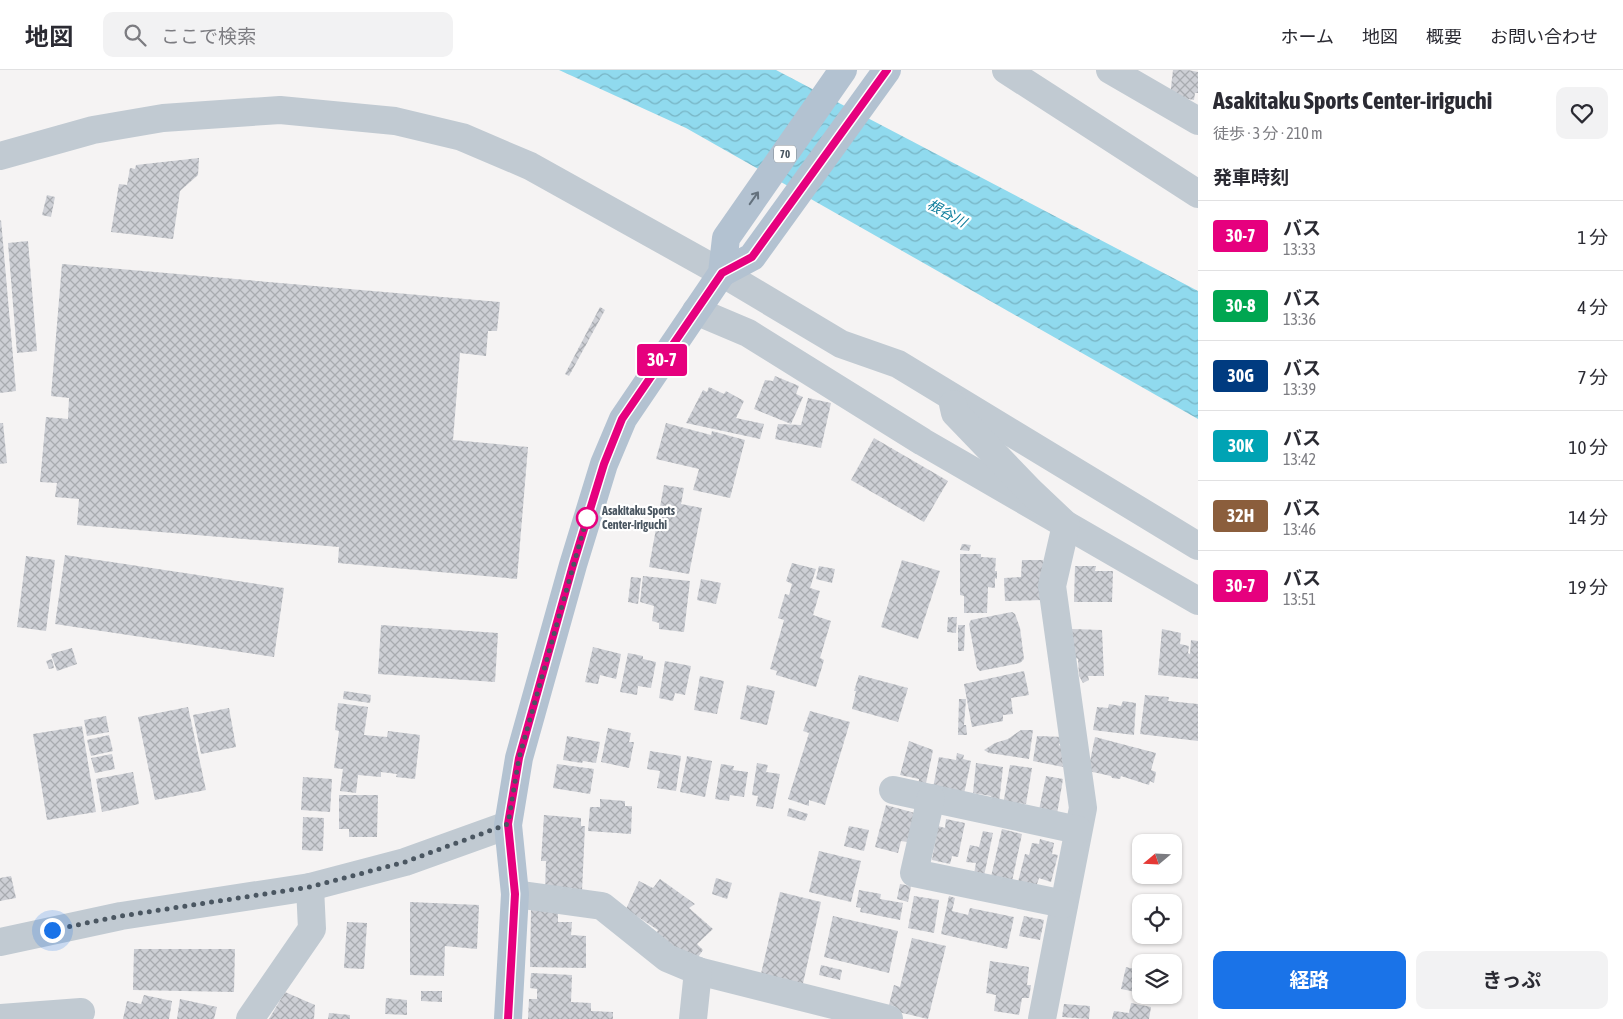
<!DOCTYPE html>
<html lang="ja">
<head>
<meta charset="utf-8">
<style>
  :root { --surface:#fff; --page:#f2f2f3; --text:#2b2b33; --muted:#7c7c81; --line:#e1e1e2; --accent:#1a73e8 }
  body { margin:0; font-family:"Asap Condensed","Noto Sans JP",sans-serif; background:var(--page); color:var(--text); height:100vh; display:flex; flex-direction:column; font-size:19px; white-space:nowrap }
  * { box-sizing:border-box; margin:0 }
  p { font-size:16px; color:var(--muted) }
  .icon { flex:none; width:28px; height:28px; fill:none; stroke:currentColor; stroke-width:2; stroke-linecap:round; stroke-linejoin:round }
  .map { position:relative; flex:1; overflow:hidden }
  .side { display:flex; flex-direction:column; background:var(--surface); width:425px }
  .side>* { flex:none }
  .badge { padding:0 10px; border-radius:4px; font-size:18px; line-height:32px }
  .needle { width:32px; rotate:251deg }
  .controls { position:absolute; left:1132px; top:764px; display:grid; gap:10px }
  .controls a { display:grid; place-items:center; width:50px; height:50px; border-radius:10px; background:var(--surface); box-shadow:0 1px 4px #0004; font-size:25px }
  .you { position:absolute; width:25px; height:25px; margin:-12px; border:4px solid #fff; border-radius:50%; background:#1a73e8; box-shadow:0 0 0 8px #1a73e833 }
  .map>.badge { position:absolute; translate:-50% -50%; box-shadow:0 0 0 2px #fff }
  h2 { padding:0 15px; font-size:19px; line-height:45px }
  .round { display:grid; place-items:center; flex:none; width:52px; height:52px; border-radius:10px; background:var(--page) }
  .overview { display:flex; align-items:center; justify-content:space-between; height:85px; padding:0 15px }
  h1 { font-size:24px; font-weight:700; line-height:38px }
  .cta { display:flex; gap:10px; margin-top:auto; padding:10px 15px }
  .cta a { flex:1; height:58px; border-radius:10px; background:var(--accent); color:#fff; font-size:20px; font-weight:700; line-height:58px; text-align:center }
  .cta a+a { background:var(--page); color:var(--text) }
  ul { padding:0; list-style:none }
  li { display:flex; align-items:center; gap:15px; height:70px; padding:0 15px; border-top:1px solid var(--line) }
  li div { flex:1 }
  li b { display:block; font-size:19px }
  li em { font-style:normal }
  li .badge { min-width:55px; font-weight:700; text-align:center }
  header { display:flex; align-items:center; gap:30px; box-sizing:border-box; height:70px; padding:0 25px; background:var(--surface); border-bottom:1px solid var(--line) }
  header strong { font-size:24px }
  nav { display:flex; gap:28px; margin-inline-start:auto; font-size:18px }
  .search { width:350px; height:45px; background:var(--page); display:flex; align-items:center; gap:12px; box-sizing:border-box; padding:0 18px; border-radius:10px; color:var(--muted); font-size:19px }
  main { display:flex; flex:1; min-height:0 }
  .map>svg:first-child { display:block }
  .water { fill:url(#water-waves) }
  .building { fill:url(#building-cross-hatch) }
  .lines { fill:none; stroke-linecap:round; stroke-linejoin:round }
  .minor { stroke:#c1cad2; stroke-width:28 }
  .major { stroke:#b3c2d1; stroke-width:28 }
  .oneway { stroke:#64717d }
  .line-casing { stroke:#fff; stroke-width:11 }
  .line { stroke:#e6007e; stroke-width:8 }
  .walk { stroke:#4a5661; stroke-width:5; stroke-dasharray:0 9 }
  .stop-dot { fill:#fff; stroke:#e6007e; stroke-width:2.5 }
  .labels { text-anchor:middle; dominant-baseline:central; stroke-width:4.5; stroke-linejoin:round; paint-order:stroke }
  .shield { fill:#fff; stroke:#808990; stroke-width:1 }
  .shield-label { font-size:11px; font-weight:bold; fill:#4a5661 }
  .stop-label { font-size:12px; font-weight:bold; fill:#4a5661; stroke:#fff; text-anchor:start }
  .water-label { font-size:14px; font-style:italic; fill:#0c7c9b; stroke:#fff }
</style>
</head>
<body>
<header>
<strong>地図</strong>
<div class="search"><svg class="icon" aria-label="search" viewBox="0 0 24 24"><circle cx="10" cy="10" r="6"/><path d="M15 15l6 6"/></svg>ここで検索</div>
<nav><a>ホーム</a><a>地図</a><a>概要</a><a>お問い合わせ</a></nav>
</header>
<main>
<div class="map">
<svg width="1198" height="949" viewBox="0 0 1198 949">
  <defs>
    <pattern id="water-waves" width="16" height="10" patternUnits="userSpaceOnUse" patternTransform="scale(1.25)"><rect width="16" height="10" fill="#90daee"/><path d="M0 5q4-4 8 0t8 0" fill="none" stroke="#78b4c4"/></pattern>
    <pattern id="building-cross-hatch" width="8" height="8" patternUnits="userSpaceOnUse" patternTransform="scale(1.25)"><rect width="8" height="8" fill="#cdcfd5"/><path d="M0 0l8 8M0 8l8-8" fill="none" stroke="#a8abb0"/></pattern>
  </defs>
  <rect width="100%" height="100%" fill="#f5f3f3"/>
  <polygon class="water" points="559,0 776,0 1198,221 1198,349 686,58"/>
  <g class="building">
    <polygon points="1173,0 1188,0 1198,2 1198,23 1195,23 1194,30 1170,26"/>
    <polygon points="199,88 198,105 180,121 173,169 111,162 119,114 127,115 130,98 135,99 136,95"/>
    <polygon points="47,125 55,127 51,147 42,145"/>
    <polygon points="1,150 16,321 0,323 0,151"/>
    <polygon points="28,171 37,281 17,283 8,173"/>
    <polygon points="62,194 500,232 497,261 488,261 486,286 460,283 453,370 528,377 517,509 338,493 339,477 77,455 79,429 55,427 57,413 40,412 46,347 68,349 69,328 51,326"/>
    <polygon points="600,237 605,240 569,306 565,304"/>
    <polygon points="775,306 799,316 796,324 803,327 791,354 754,339 765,310 773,311"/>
    <polygon points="709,317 724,324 726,321 744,331 736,348 764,354 760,369 686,353 703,320 707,322"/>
    <polygon points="808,328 831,333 821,378 775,369 778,354 801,355"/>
    <polygon points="0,353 3,353 7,393 0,394"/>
    <polygon points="666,353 711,365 712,361 745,370 730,428 693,420 699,399 656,389"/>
    <polygon points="874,368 948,411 924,452 851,410"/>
    <polygon points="664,415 684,418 681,434 702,438 689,504 649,497"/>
    <polygon points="962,474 971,475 969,481 960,480"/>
    <polygon points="960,484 981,484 981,487 996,488 995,501 997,501 997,509 995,508 995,518 988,517 987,543 964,543 964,526 960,525"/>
    <polygon points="65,485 284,518 274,587 55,554"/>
    <polygon points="26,486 55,490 46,561 17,557"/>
    <polygon points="902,490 940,501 918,569 881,557"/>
    <polygon points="1022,490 1043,490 1043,530 1005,531 1004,508 1021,507"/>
    <polygon points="792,493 816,499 810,518 820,521 813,545 831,551 820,588 824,590 816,617 776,605 777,601 770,599 784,550 778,548 785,524 789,525 792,514 786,511"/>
    <polygon points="819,496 835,499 832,513 816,509"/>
    <polygon points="1075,496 1096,496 1095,501 1113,501 1112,532 1074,532"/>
    <polygon points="643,506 690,511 684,562 659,559 659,553 652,551 654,536 640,532"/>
    <polygon points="631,507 641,508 638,534 628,532"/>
    <polygon points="701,509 721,513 716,534 697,530"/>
    <polygon points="1012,542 1015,544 1020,558 1024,589 1020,593 980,601 977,598 969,554 971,550"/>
    <polygon points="948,547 957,547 956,563 947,562"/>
    <polygon points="381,555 498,563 495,612 378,604"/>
    <polygon points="958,555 965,555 964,581 958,581"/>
    <polygon points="1072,559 1102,560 1104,606 1088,606 1089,610 1083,613 1079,606 1078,589 1074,587"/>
    <polygon points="1162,559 1181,563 1180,574 1189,576 1188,583 1190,584 1191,570 1198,571 1198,609 1158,605"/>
    <polygon points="593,577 621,584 616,609 600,605 598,614 585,612"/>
    <polygon points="72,578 77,594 57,601 51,584"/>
    <polygon points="628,583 643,586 643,589 656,592 651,618 638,616 637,625 620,622"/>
    <polygon points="52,589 54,598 49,599 46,591"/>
    <polygon points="665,591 691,596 685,625 675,623 673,631 659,628"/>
    <polygon points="1024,601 1029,625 1011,628 1013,644 1003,645 1003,651 972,657 964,614"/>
    <polygon points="859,605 908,618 898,652 852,639 856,621 854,621"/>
    <polygon points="700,606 724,611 717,644 694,640"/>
    <polygon points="747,615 775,621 767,655 740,649"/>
    <polygon points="344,621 371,625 370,633 343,629"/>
    <polygon points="1145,625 1169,627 1168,631 1198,634 1198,671 1140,664"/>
    <polygon points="959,629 966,629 964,655 966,655 967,665 958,665"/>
    <polygon points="1123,631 1136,633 1134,665 1093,660 1097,637 1108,638 1109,634 1121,636"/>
    <polygon points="338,633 368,637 364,665 387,667 388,661 420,665 415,709 396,707 397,704 381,702 381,707 358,705 356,723 340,721 343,699 334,698 339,661 335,660"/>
    <polygon points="188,637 206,720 155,730 138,647"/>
    <polygon points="229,638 236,677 201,684 193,645"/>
    <polygon points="810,641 850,652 825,735 809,730 809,736 788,729 809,663 803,661"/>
    <polygon points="106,646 109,662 87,666 84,650"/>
    <polygon points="82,656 96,742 47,750 33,664"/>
    <polygon points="608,658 631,663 629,672 634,672 629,698 601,692"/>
    <polygon points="1021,660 1033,660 1029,689 989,683 984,680 995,673 1008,669"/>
    <polygon points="109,665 113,681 91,686 87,670"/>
    <polygon points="567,666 600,672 596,693 583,691 582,693 563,690"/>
    <polygon points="1037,666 1064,667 1059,675 1062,677 1063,697 1033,691"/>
    <polygon points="1095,667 1156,683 1151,700 1156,702 1154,713 1150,711 1149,715 1121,706 1120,709 1112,708 1111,706 1088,701"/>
    <polygon points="909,671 933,680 925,718 918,717 919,709 900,705"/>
    <polygon points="650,681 681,686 676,721 657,718 660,701 647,699"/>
    <polygon points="957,683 964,685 963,689 971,691 964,724 933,718 939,687 956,690"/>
    <polygon points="112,684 115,699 95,703 91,688"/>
    <polygon points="687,686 712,691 705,727 680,722"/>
    <polygon points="757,693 768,695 766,702 780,704 773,739 756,736 758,726 752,725"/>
    <polygon points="976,693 1003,697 999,733 990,732 991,726 973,723"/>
    <polygon points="557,694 594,699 590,724 553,718"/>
    <polygon points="721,694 734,696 733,700 748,702 744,727 730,725 729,731 715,729"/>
    <polygon points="1010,695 1032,698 1026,734 1017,733 1017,737 1003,735"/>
    <polygon points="133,702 139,734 102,742 96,709"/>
    <polygon points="1046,706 1063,709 1057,744 1039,740"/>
    <polygon points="303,707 332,709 330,742 301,740"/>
    <polygon points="339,725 378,725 377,767 349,767 349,759 339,759"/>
    <polygon points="600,729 625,731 625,736 632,736 631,764 588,761 590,737 600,737"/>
    <polygon points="886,735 915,743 907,772 901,771 898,783 875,777"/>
    <polygon points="789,738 808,744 805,751 787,746"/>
    <polygon points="544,745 581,748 581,756 585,756 582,821 545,819 546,791 541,791"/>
    <polygon points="303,747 324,748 323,781 302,780"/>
    <polygon points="946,749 965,753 958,787 952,786 950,794 932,790 938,756 945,758"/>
    <polygon points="849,756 869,760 864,781 844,776"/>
    <polygon points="1002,759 1022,764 1011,816 990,811"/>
    <polygon points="983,761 993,763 984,806 974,804 976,793 966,792 970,775 979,777"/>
    <polygon points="1040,769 1054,773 1052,784 1058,785 1051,812 1039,808 1036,817 1018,812 1025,784 1029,785 1032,773 1039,774"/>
    <polygon points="819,781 861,791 851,832 809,822"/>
    <polygon points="11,806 16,828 0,831 0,808"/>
    <polygon points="716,808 732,813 727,829 712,824"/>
    <polygon points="660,809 695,834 689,838 713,859 697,874 703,880 694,893 654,867 658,860 626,839 639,811 653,818"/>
    <polygon points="900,814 911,816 908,832 897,829"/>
    <polygon points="859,820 881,824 880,829 903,833 900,850 860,842 861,838 856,837"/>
    <polygon points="780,822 821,832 802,918 760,908"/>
    <polygon points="914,826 939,830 934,863 908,858"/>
    <polygon points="949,826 955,828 952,841 968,845 970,838 1014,847 1007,879 941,864"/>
    <polygon points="410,832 479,835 477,879 445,876 444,906 410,905"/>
    <polygon points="531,840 558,841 558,852 572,852 571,865 586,866 586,898 530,897"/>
    <polygon points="833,846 898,861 889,903 824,887"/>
    <polygon points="1024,846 1044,850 1040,870 1019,866"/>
    <polygon points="347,852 367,853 364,899 344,898"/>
    <polygon points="912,868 946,876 928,949 894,941 895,936 889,935 894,915 900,917"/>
    <polygon points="134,879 235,879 234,922 133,920"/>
    <polygon points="990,891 1029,897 1027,915 1031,915 1029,928 1022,928 1019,945 994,941 996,925 986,923"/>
    <polygon points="821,895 842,900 840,910 819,905"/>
    <polygon points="1126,897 1141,901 1141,923 1121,919"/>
    <polygon points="531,903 572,905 571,932 591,933 591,941 613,942 613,949 528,949 529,929 537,929 537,919 530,918"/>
    <polygon points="421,921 442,921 442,932 421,931"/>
    <polygon points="285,922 315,935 314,949 269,949"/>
    <polygon points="144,925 172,931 169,949 123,949 127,931 141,934"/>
    <polygon points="386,928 407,930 407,945 385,944"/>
    <polygon points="180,929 217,937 214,949 177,949"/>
    <polygon points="1131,933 1151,937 1149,949 1112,949 1114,941 1129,943"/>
    <polygon points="1064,934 1090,936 1089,949 1062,947"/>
    <polygon points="329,943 350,945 350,949 328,949"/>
  </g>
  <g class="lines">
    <g class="minor">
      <polyline points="1006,0 1198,124"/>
      <polyline points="1110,0 1198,51"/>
      <polyline points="0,86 93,60 163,48 280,40 395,51 462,67 530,96 722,203 841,274 898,294 1198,476"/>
      <polyline points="696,241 748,263 923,372 1198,531"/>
      <polyline points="953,334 955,343 1030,421 1066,455 1052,516 1083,738 1042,949"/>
      <polyline points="893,720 1078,760"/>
      <polyline points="931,728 914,803 1064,834"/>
      <polyline points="515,824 602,836 667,888 698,901 889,949"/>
      <polyline points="0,872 121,846 310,817 405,792 508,755"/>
      <polyline points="0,948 81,942"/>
      <polyline points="250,949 312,859 310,817"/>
      <polyline points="693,949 698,901"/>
    </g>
    <g class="major">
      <polyline points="722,203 752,187 887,0"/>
      <polyline points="508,949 515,824 508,755 519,688 573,495 604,394 623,349 722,203 726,168 843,0"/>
    </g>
  </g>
  <defs><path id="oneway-shaft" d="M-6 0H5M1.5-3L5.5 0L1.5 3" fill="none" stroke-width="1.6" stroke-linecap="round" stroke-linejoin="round" transform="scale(1.25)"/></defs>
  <use class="oneway" href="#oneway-shaft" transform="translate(754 128) rotate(-55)"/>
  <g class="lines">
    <defs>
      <polyline id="line" points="508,949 515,824 508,754 519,688 573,495 604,394 622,349 722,203 752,187 887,0"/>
    </defs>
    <use href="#line" class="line-casing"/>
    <use href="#line" class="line"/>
    <polyline class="walk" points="52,860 121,846 310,817 405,792 508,754 519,688 588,444 587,448"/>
  </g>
  <circle class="stop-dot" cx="587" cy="448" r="10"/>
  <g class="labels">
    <rect class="shield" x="774" y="75.5" width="22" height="17" rx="4"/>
    <g class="shield-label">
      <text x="785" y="84">70</text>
    </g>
    <g class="stop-label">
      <text x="602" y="441">Asakitaku Sports<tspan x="602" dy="14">Center-iriguchi</tspan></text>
    </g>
    <g class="water-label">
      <text transform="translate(947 143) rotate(29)">根谷川</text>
    </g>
  </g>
</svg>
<div class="controls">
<a><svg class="needle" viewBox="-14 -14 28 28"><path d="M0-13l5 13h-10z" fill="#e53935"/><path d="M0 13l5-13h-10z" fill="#7c7c81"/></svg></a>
<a><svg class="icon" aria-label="locate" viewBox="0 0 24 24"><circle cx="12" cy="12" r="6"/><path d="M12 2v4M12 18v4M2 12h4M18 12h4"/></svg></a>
<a><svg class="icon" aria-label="layers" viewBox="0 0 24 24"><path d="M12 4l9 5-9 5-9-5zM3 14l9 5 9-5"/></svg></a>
</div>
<div class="you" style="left:52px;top:860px"></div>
<b class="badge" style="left:662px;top:290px;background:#e6007e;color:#fff">30-7</b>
</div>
<section class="side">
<div class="overview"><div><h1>Asakitaku Sports Center-iriguchi</h1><p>徒歩 · 3 分 · 210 m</p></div><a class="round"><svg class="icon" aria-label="heart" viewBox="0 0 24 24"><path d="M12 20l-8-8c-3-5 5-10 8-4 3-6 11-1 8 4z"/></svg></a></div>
<h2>発車時刻</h2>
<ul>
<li><span class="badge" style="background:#e6007e;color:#fff">30-7</span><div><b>バス</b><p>13:33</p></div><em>1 分</em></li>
<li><span class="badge" style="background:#00a651;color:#fff">30-8</span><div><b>バス</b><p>13:36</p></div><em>4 分</em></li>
<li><span class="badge" style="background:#003b80;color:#fff">30G</span><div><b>バス</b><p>13:39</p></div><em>7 分</em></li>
<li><span class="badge" style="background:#00a3b4;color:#fff">30K</span><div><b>バス</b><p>13:42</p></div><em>10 分</em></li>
<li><span class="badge" style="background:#8b5e3c;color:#fff">32H</span><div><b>バス</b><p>13:46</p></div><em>14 分</em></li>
<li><span class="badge" style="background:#e6007e;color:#fff">30-7</span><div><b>バス</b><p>13:51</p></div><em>19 分</em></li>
</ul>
<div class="cta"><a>経路</a><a>きっぷ</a></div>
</section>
</main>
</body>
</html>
